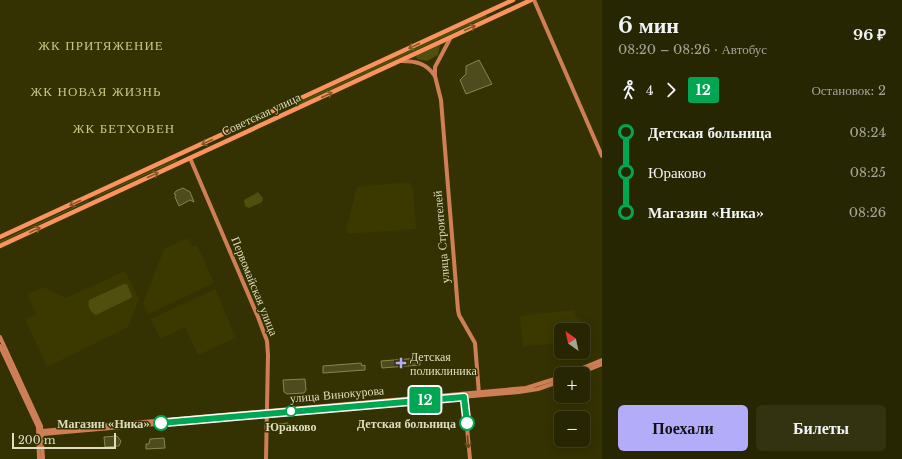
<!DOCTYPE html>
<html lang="ru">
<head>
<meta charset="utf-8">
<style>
  :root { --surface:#272602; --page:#333211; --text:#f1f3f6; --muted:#a4a599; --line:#434324; --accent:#b3adf9 }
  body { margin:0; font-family:"Libre Baskerville",serif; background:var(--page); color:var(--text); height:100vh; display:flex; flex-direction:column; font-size:15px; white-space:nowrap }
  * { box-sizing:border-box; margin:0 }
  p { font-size:13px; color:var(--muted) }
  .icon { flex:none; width:22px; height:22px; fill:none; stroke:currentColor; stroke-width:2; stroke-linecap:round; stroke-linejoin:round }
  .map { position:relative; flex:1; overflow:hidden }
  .drawer { display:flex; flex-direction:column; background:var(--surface); width:300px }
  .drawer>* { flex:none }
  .badge { padding:0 8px; border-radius:3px; font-size:14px; line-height:26px }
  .needle { width:26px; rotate:327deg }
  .tools { position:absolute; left:554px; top:323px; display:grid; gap:8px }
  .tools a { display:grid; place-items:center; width:36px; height:36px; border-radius:6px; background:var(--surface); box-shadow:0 2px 10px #0003,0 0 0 1px var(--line); font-size:20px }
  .scale { position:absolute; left:12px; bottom:10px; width:104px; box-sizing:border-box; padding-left:4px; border:2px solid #dedebf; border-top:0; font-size:11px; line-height:14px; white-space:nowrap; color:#dedebf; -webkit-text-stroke:3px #343202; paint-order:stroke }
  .map>.badge { position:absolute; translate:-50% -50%; box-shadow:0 0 0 2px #fff }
  .legs { display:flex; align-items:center; gap:6px; height:44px; padding:0 16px; font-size:13px }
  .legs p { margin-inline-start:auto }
  .overview { display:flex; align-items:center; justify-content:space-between; height:68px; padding:0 16px }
  h1 { font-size:22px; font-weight:700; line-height:30px }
  .cta { display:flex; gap:8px; margin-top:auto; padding:8px 16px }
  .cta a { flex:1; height:46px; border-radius:6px; background:var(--accent); color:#111; font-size:16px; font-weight:700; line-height:46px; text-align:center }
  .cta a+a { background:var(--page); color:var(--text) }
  ul { padding:0 16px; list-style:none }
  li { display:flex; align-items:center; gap:14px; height:40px; font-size:15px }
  li i { display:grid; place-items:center; width:6px; height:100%; margin:0 5px; background:currentColor }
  li i::after { content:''; width:10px; height:10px; margin:-5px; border:3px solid; border-radius:50%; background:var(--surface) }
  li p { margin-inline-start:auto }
  li:first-child i { background:linear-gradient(#0000 50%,currentColor 0) }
  li:last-child i { background:linear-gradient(currentColor 50%,#0000 0) }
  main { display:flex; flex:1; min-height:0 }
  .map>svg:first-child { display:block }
  .built { fill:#3b3900 }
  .green { fill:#514f0d }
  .building { fill:#4e4c1e; stroke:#87864a }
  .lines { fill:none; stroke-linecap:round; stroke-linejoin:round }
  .secondary { stroke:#ce7f56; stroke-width:4 }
  .primary { stroke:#fa935d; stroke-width:4.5 }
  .oneway { stroke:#835926 }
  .oneway2 { stroke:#62491b }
  .line-1-casing { stroke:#fff; stroke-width:9 }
  .line-1 { stroke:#00a651; stroke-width:6 }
  .poi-dot { fill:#b3adf9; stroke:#343202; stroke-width:1.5 }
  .stop-1-dot { fill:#fff; stroke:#00a651; stroke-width:2 }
  .labels { text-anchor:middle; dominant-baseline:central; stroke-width:3; stroke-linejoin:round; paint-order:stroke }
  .street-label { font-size:12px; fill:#dedebf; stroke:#343202 }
  .poi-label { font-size:12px; fill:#dedebf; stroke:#343202; text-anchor:start }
  .stop-label { font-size:12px; font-weight:bold; fill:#dedebf; stroke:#343202; text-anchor:end }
  .neighbourhood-label { font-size:13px; letter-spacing:1px; fill:#c7c689; stroke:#343202 }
</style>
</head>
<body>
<main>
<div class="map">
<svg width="602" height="459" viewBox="0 0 602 459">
  <rect width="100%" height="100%" fill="#343202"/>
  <g class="built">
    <polygon points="409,182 413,190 416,229 347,234 347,227 357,187"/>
    <polygon points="188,238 192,247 197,245 214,283 148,314 143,303 164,249"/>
    <polygon points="125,271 139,299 128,327 47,367 25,319 36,314 27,294 43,287 66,298"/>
    <polygon points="215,289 236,338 198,355 185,327 160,339 151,319"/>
    <polygon points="574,310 577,318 581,318 590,348 583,348 583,330 561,330 561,345 557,343 523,347 520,316"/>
  </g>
  <g class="green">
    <polygon points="486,15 487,17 296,106 295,104"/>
    <polygon points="440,45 438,55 427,61 417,59 416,56"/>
    <polygon points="176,159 177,161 95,198 94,197"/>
    <polygon points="258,192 263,198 262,202 249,208 245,206 244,200"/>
    <polygon points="88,200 89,201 0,243 0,241"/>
    <path d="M 124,284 L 127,284 L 132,296 L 131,298 L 96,315 C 90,313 87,305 89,300 Z"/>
  </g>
  <g class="building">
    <polygon points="479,60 492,84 466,94 460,80 466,74 466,66"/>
    <polygon points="183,188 190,192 194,202 190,200 179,206 175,197 176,195 174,194 176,191"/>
    <polygon points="420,358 420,365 382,368 381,361"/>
    <polygon points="361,363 362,366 365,365 365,370 323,373 323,366"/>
    <polygon points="305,379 306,390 304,393 287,394 284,392 283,380"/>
    <polygon points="288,423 288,431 278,431 278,424"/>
    <polygon points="117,436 121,441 119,446 105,447 104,437"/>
    <polygon points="164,438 165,448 146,449 146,444 149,444 150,439"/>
  </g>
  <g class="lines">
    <g class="secondary">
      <polyline points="534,0 602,156"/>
      <polyline points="451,37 435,67 435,76 441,100 458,310 459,315 475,343 479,394"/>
      <path d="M 401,61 C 416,61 426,63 435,76"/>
      <polyline points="190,158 258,317 267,341 268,355 266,459"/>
      <polyline points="0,337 41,426 43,459"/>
      <polyline points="0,346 38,427 39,459"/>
      <polyline points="568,374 602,360"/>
      <polyline points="578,374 602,364"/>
      <polyline points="464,396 470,459"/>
      <polyline points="39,432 42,431 526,388 561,377"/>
      <polyline points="39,432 43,434 54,433 519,392 538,389 561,381"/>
    </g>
    <g class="primary">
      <polyline points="0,237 513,0"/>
      <polyline points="0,246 531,0"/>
    </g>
  </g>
  <defs><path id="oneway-shaft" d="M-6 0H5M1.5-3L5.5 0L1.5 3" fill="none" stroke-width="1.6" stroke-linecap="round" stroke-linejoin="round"/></defs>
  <g class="oneway">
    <use href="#oneway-shaft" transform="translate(470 28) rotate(-25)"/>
    <use href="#oneway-shaft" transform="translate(414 46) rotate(155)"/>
    <use href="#oneway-shaft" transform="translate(327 95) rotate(-25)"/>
    <use href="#oneway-shaft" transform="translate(207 142) rotate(155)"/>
    <use href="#oneway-shaft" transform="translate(153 175) rotate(-25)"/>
    <use href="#oneway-shaft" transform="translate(75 203) rotate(155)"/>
    <use href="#oneway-shaft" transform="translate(35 230) rotate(-25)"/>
  </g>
  <use class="oneway2" href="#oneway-shaft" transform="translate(468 442) rotate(85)"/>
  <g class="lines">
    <defs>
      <polyline id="line-1" points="161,423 464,397 467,423"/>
    </defs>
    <use href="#line-1" class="line-1-casing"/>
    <use href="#line-1" class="line-1"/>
  </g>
  <path class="poi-dot" d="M399 357h4v4h4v4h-4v4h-4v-4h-4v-4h4z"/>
  <g class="stop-1-dot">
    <circle cx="291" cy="411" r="5"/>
    <circle cx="161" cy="423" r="7"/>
    <circle cx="467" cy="423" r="7"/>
  </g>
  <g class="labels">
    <g class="street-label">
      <text transform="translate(261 114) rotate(-25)">Советская улица</text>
      <text transform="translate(441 237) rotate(-95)">улица Строителей</text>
      <text transform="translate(255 286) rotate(68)">Первомайская улица</text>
      <text transform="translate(337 394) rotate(-5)">улица Винокурова</text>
    </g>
    <g class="poi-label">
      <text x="410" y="356">Детская<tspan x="410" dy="14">поликлиника</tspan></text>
    </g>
    <g class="stop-label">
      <text x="150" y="423">Магазин «Ника»</text>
      <text x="456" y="423">Детская больница</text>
      <text x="291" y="426" text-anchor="middle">Юраково</text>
    </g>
    <g class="neighbourhood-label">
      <text x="101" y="45">ЖК ПРИТЯЖЕНИЕ</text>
      <text x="96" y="91">ЖК НОВАЯ ЖИЗНЬ</text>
      <text x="124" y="128">ЖК БЕТХОВЕН</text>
    </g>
  </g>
</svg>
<div class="tools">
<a><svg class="needle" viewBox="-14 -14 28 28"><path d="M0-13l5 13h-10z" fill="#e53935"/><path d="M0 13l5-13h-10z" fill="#a4a599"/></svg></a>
<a>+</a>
<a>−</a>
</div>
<div class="scale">200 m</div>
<b class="badge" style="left:425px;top:400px;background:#00a651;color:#fff">12</b>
</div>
<section class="drawer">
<div class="overview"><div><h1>6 мин</h1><p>08:20 – 08:26 · Автобус</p></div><b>96 ₽</b></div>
<div class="legs"><svg class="icon" aria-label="walk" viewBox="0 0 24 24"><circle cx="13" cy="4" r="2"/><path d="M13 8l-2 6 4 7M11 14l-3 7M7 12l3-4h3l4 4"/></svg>4<svg class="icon" aria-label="forward" viewBox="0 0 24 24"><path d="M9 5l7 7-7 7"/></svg><b class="badge" style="background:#00a651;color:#fff">12</b><p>Остановок: 2</p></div>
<ul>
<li><i style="color:#00a651"></i><b>Детская больница</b><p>08:24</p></li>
<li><i style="color:#00a651"></i><span>Юраково</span><p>08:25</p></li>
<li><i style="color:#00a651"></i><b>Магазин «Ника»</b><p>08:26</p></li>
</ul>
<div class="cta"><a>Поехали</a><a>Билеты</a></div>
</section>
</main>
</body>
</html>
